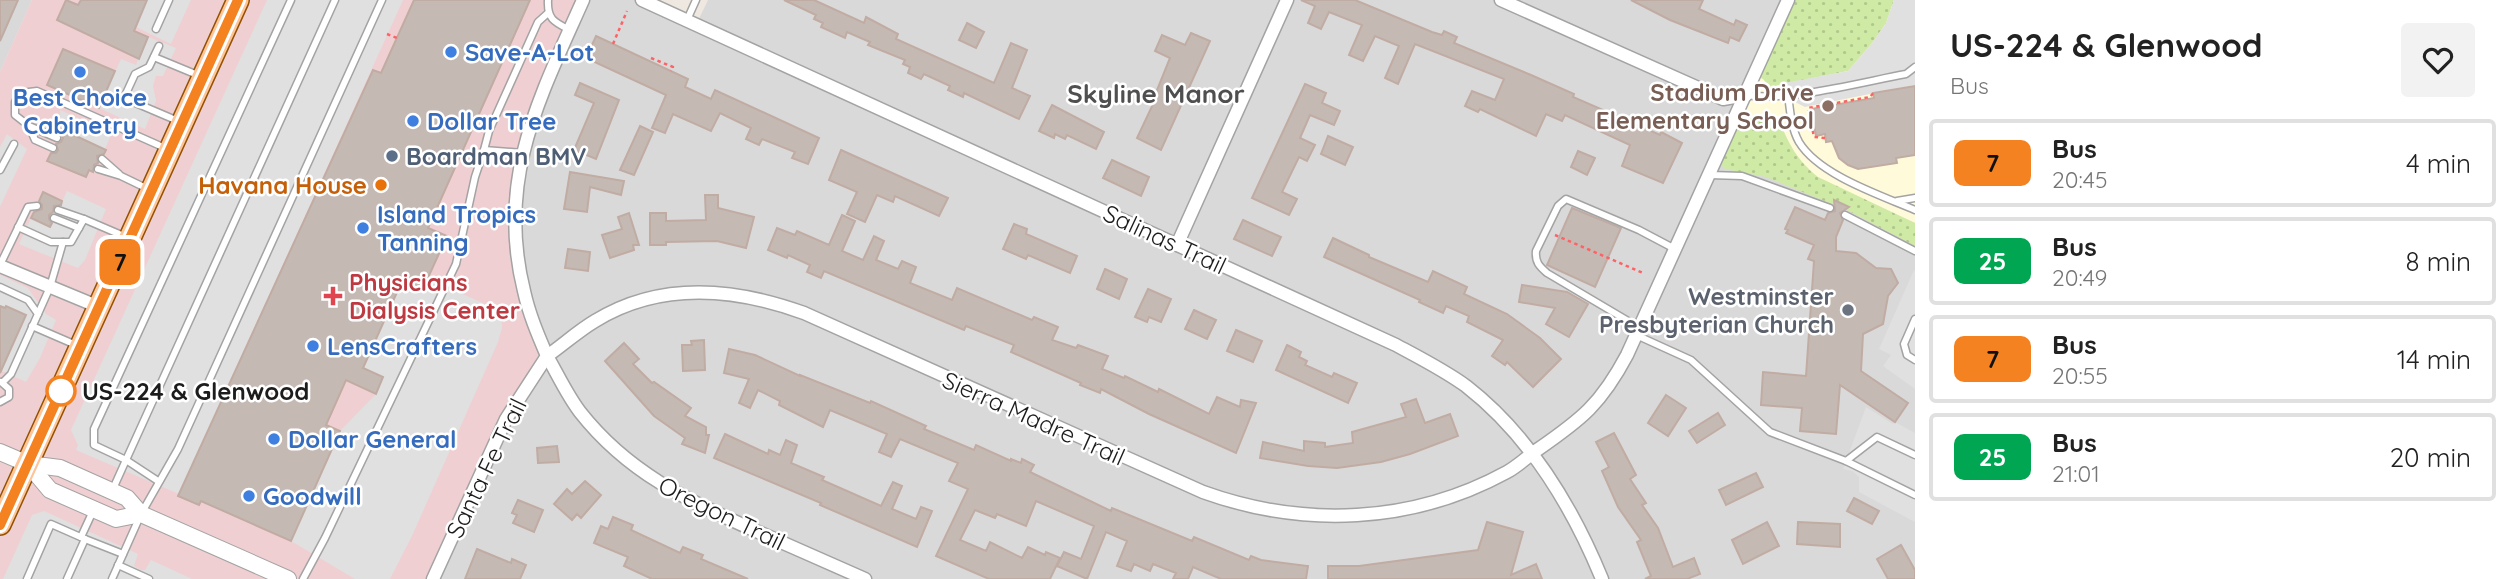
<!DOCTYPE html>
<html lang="en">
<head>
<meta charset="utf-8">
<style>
  :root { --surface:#fff; --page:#f2f2f2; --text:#222; --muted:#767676; --line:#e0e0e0 }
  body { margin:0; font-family:Quicksand,sans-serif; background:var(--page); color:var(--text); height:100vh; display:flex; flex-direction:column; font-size:26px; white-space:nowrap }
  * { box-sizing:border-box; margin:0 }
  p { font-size:23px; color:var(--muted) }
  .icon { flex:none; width:38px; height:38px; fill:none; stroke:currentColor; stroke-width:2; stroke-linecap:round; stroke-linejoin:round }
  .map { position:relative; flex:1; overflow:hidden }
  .details { display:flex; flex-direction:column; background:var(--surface); width:595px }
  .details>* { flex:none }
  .badge { padding:0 14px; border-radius:10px; font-size:24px; line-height:46px }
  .map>.badge { position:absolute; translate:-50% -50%; box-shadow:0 0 0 4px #fff }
  .round { display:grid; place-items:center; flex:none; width:74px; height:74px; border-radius:7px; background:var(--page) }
  .head { display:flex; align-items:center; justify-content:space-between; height:119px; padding:0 35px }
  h1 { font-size:33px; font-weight:700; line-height:52px }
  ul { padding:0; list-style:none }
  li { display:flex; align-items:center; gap:21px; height:88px; margin:0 14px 10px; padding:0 21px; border:4px solid var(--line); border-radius:7px }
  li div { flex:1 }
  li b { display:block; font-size:26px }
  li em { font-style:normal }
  li .badge { min-width:77px; font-weight:700; text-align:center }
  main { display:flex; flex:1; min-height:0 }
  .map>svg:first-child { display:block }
  .residential { fill:#dad9d9 }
  .commercial { fill:#f0cfd2 }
  .education { fill:#fffad9 }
  .grass { fill:url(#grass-dots) }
  .parking { fill:#e0e0e0 }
  .building { fill:#c5b9b4; stroke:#c0aca3; stroke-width:2 }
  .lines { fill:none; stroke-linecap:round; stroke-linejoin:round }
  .service-casing { stroke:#a3a3a3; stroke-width:9 }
  .minor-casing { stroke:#a3a3a3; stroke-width:15 }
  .tertiary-casing { stroke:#a3a3a3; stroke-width:18 }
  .primary-casing { stroke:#945100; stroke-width:24 }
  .path { stroke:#fd6366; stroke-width:2.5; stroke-dasharray:3.5 3.5; stroke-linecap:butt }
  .service { stroke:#fff; stroke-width:6 }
  .minor { stroke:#fff; stroke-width:12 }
  .tertiary { stroke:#fff; stroke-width:16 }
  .primary { stroke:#fec496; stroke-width:21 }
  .line-casing { stroke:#fff; stroke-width:16 }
  .line { stroke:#f58220; stroke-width:10 }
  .shop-dot { fill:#3f7fe0; stroke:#fff; stroke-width:2.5 }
  .education-dot { fill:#8d6e63; stroke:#fff; stroke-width:2.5 }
  .service-dot { fill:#5c6f8a; stroke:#fff; stroke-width:2.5 }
  .food-dot { fill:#e8710a; stroke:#fff; stroke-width:2.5 }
  .health-dot { fill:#e0444e; stroke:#fff; stroke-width:2.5 }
  .worship-dot { fill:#6b7280; stroke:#fff; stroke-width:2.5 }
  .stop-dot { fill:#fff; stroke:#f58220; stroke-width:3.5 }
  .labels { text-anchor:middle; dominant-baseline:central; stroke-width:5; stroke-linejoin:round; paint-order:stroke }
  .shop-label { font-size:24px; font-weight:bold; fill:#366cbe; stroke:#fff; text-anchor:start }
  .education-label { font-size:24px; font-weight:bold; fill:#785e54; stroke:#fff; text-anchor:end }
  .service-label { font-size:24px; font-weight:bold; fill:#4e5e75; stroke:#fff; text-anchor:start }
  .food-label { font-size:24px; font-weight:bold; fill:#c56008; stroke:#fff; text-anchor:end }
  .street-label { font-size:24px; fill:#1c1c1c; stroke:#fff }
  .health-label { font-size:24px; font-weight:bold; fill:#be3a42; stroke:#fff; text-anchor:start }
  .worship-label { font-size:24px; font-weight:bold; fill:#5b616d; stroke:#fff; text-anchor:end }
  .stop-label { font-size:24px; font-weight:bold; fill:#1c1c1c; stroke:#fff; text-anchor:start }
  .neighbourhood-label { font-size:26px; font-weight:bold; fill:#4f4f4f; stroke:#fff }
</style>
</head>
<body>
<main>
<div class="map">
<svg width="1915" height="579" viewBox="0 0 1915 579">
  <defs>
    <pattern id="grass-dots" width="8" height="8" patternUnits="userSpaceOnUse" patternTransform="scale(1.75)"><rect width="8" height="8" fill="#cfeaa5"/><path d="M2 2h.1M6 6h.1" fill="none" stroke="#b1c88d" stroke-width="1.8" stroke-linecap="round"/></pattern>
  </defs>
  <rect width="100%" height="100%" fill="#eee8e1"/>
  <g class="residential">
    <polygon points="0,0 32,0 0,72"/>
    <polygon points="583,0 642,0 696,25 708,0 1788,0 1915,223 1915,579 433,579 529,310 515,227 524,145"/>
  </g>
  <polygon class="commercial" points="32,0 583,0 535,108 517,180 519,270 547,356 515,403 433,579 0,579 0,72"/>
  <polygon class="education" points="1788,0 1915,0 1915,223 1724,138"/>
  <g class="grass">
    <polygon points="1788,0 1894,0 1886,23 1873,42 1848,71 1770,87 1763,79 1755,75"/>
    <path d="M 1766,115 L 1776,120 L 1779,119 C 1788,144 1798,161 1818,177 L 1915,223 L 1915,246 L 1847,210 L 1848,207 L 1834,201 L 1832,204 L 1766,177 L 1725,169 L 1715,159 L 1736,116 L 1746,119 Z"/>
  </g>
  <g class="parking">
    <polygon points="147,0 191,0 171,44 136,27"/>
    <polygon points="267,0 403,0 179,494 76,450 78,445 71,430"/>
    <polygon points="1894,0 1915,0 1915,85 1805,107 1781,95 1779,84 1848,71 1873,42 1886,23"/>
    <polygon points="148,37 176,48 163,76 156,76 153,86 156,101 145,129 99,108 121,59 136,65"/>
    <polygon points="60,110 112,133 105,149 61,129"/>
    <polygon points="7,134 27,149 0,207 0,147"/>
    <polygon points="67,191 106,209 85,260 78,268 19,244 31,218 50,227"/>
    <polygon points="1914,270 1915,271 1915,389 1883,366 1891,355 1879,349"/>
    <polygon points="0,275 28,288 46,314 56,320 40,358 26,382 0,370 26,315 7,306 5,308 0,306"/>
    <polygon points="428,279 501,311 502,328 498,342 412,536 390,579 355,579 291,541 340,431 376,394 383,378 363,368 402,281 422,290"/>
    <polygon points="1866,407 1893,424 1895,422 1915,433 1915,522 1859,492 1859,477 1852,471 1843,469"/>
    <polygon points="44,511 138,554 134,566 141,570 145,570 151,560 192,579 3,579 32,515"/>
  </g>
  <g class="building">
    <polygon points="0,0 18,0 0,41"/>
    <polygon points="66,0 78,5 81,0 147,0 134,31 148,37 139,59 57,20"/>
    <polygon points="414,0 530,0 428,228 447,236 422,291 402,281 363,368 383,377 376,394 346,380 326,425 340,431 291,541 201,501 199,505 178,496 373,70 381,73"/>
    <polygon points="784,0 814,0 864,23 866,17 898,34 896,39 994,83 1011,43 1027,50 1012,88 1030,96 1019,119 964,93 963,97 948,90 950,86 924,74 921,79 908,73 910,67 903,64 905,60 868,45 870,42 847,32 845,38 821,27 823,23 814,19 816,15"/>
    <polygon points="1301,0 1355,0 1432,32 1442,35 1444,31 1457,37 1454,43 1531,75 1574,94 1573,97 1660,135 1661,132 1682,143 1663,183 1622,166 1630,145 1565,115 1562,121 1546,114 1536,136 1480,109 1478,112 1465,106 1472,91 1495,100 1504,79 1415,44 1398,84 1385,78 1399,46 1375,36 1363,61 1349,55 1362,25 1329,12 1321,29 1308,23 1315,6"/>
    <polygon points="1631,0 1703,0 1699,9 1734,25 1736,20 1747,25 1739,41 1730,37 1728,43 1670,20"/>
    <polygon points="967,23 984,32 976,48 959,40"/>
    <polygon points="1191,33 1210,41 1161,150 1137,138 1155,100 1153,100 1170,58 1155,51 1162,35 1185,45"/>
    <polygon points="596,36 688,79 685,87 711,99 715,90 819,138 808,164 792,158 795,152 762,139 759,145 746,139 751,128 720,113 711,131 673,114 665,133 652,128 666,95 586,58"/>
    <polygon points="63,49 115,71 99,108 47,85"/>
    <polygon points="580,83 619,100 596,159 574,150 594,103 575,95"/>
    <polygon points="1305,84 1326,93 1322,103 1340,111 1334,125 1310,115 1300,138 1315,145 1307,161 1299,157 1282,192 1297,199 1289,215 1252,198"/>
    <polygon points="1915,86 1915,155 1896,158 1897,163 1858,169 1848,165 1839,158 1832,141 1826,142 1825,134 1816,136 1811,109 1874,98 1873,93"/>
    <polygon points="1052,105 1104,132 1096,149 1067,135 1065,139 1055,134 1054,138 1039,131"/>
    <polygon points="640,126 653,132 634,175 620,170"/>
    <polygon points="61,129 106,150 104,154 97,156 98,163 94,165 93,172 89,170 86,177 47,161 51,153 56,153 58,150 56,144 61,142 63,138 59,133"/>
    <polygon points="1328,136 1353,147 1345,165 1321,154"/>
    <polygon points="841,150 948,198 939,216 895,196 893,202 877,195 865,222 847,214 857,192 829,180"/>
    <polygon points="1578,151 1595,158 1587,175 1571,167"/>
    <polygon points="1112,160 1149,177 1141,196 1103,178"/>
    <polygon points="570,172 624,181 621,195 590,187 587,212 564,209"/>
    <polygon points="43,192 62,201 61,205 54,206 53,212 49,215 49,219 52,223 50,227 31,218 34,212 42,209 42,205 39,201"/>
    <polygon points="705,195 718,195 718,208 754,217 746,248 717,241 666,242 666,245 650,245 650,213 666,213 666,221 706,220"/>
    <polygon points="1834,200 1849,207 1840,213 1843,220 1836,237 1836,251 1856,253 1876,268 1891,269 1898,283 1888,296 1883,324 1863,334 1861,371 1908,403 1895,422 1840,385 1836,434 1800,431 1802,408 1761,405 1763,372 1806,376 1814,261 1808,259 1814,245 1786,233 1788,230 1785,229 1795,207 1825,220 1828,213 1835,211"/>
    <polygon points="1572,208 1621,228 1595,287 1547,265"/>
    <polygon points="629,213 639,245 633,245 634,250 610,258 602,235 622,229 618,217"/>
    <polygon points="842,215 855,221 842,251 863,260 874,236 884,241 876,260 898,269 902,261 916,267 910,283 952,300 957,288 1032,320 1034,317 1058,327 1052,340 1076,348 1078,345 1108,356 1102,369 1124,378 1125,376 1158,392 1159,389 1209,414 1217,397 1240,407 1241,400 1256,403 1236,453 1149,414 1101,389 1100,393 1080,385 1081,383 1011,352 1014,345 966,326 964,330 824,271 821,278 807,272 810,265 788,255 787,258 768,250 777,228 795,235 797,231 829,245"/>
    <polygon points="1243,220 1281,237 1272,256 1234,239"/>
    <polygon points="1014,224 1027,229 1026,234 1077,256 1070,273 1028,255 1026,259 1003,249"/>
    <polygon points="1333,238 1369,255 1369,257 1428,282 1433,271 1467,287 1464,294 1507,314 1540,338 1561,359 1533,387 1507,362 1505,365 1492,356 1503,340 1467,322 1469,316 1446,306 1443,313 1419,302 1420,300 1324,257"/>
    <polygon points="568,249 590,252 588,271 565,268"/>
    <polygon points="1105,269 1127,279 1119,299 1097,289"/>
    <polygon points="1522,285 1567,292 1588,304 1569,337 1546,324 1555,308 1519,302"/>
    <polygon points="1148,289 1171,299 1161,322 1149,317 1147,322 1135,317"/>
    <polygon points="0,306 5,308 6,306 26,315 0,373"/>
    <polygon points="1194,310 1216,320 1207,339 1185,329"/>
    <polygon points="1236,330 1262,341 1253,362 1227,351"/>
    <polygon points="704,340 705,370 683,371 682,345 692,345 691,341"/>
    <polygon points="624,343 639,359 633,364 652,383 654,382 691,408 685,416 706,427 706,435 709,435 705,453 682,444 685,438 654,416 605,361"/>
    <polygon points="1287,345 1301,352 1299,357 1307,361 1305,365 1332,377 1334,373 1357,383 1348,403 1276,370"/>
    <polygon points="729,349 755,355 800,376 800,375 870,403 871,401 926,426 924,429 974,450 976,445 1011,461 1011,459 1021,463 1022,459 1034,465 1030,472 1111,511 1112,508 1192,541 1194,537 1249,560 1251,556 1261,560 1308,566 1306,579 1221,579 1193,567 1188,579 1173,579 1176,573 1153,564 1150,571 1134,564 1131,571 1117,566 1127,541 1106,532 1087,579 1057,566 1064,552 1081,559 1094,526 1036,501 1026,526 997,514 995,518 975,510 960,540 986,551 990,542 1022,558 1028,547 1045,555 1046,552 1060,558 1050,579 989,579 936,556 968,489 949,481 958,463 900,439 891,457 879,452 887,434 830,410 823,427 779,405 780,401 758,390 750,408 739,403 749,379 724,373"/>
    <polygon points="1666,395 1686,408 1668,436 1648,423"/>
    <polygon points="1416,399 1425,423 1450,414 1458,436 1410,454 1381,462 1337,468 1308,466 1260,458 1263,442 1304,451 1304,441 1325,443 1325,447 1353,443 1352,432 1406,417 1401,404"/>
    <polygon points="1718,413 1725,425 1697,443 1689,431"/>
    <polygon points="1614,433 1636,475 1630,479 1646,503 1642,505 1658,528 1673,567 1694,558 1700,574 1687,579 1645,579 1651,576 1637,542 1641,540 1618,507 1602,471 1609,467 1596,442"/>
    <polygon points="725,434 768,454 769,450 780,455 786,440 797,445 791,463 824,477 822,480 881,506 893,482 902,486 892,509 916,519 921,507 932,511 917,547 820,505 821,503 714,458"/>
    <polygon points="557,446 559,462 538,463 537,448"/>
    <polygon points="1756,473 1763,487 1726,505 1719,490"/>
    <polygon points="585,481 601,495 581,518 577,514 572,520 554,504 567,489 572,494"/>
    <polygon points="1854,498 1879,511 1872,524 1847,511"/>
    <polygon points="518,500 543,510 534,532 513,523 517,515 512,513"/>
    <polygon points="613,517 633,525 631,530 680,553 683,547 703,555 701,559 748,579 652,579 624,566 628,557 594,543 601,526 608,529"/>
    <polygon points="1487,522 1523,532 1511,575 1536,564 1542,579 1328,579 1328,566 1359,566 1478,550"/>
    <polygon points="1767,522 1779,546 1743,564 1732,540"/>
    <polygon points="1798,522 1840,524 1840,547 1797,544"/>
    <polygon points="1901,545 1915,570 1915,579 1888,579 1877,559"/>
    <polygon points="477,549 511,563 512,559 526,565 520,579 465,579"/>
  </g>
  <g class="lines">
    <defs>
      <g id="service">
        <path d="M 548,0 C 547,19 554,22 570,30"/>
        <polyline points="687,20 696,0"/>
        <polyline points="156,29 169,0"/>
        <polyline points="159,46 149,67 135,74 124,98 178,121"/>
        <polyline points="154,57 200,76"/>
        <path d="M 1788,94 C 1790,110 1791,128 1799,142 C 1819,175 1880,195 1915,210"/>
        <path d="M 1746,95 C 1788,102 1862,82 1906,74 L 1915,67"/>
        <polyline points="29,126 35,140 53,148"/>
        <polyline points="57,138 29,126 15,115 15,102 21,93 37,91 165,148"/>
        <polyline points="484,150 489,131 538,22 548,13"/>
        <polyline points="102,159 119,174"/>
        <polyline points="98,169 121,176 148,189"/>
        <polyline points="0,170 14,144"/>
        <polyline points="1710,175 1742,176 1830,208"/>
        <polyline points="1897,201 1915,198"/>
        <polyline points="58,210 84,219"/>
        <polyline points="1845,215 1915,251"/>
        <polyline points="54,218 79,228"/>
        <polyline points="18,227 51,242 71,242 84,219 126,237"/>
        <polyline points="0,265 28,207 37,206"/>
        <polyline points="0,287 28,300 38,314 11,374 3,382"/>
        <polyline points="38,314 50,287 63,242"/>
        <polyline points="1915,319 1904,344 1907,355 1915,360"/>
        <polyline points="32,326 76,345"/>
        <path d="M 1640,328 L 1547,273 C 1539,266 1535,262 1536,251 L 1558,206 L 1566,199 L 1639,230 L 1675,249"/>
        <polyline points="1636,335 1691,360 1770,432 1846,461 1915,495"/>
        <polyline points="0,402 9,397 9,389 1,382"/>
        <polyline points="1846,461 1877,437 1915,455"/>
        <polyline points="158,481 126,460 335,0"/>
        <polyline points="112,491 126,460 94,445 94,429 291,0"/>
        <polyline points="81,537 93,511"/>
        <polyline points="85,539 123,554"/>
        <polyline points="118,565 149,579"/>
        <polyline points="27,579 51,524 85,539 67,579"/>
        <polyline points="112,579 141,514 178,449 382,0"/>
        <polyline points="303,579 325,538 456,264 475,177 484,150 523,153"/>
      </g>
      <g id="minor">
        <path d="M 642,0 L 1396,345 C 1420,358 1444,370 1466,386 C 1529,435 1572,506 1602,579"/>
        <polyline points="1501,0 1723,99 1746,95"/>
        <polyline points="1177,245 1287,0"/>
        <polyline points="0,266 99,307"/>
        <path d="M 433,579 L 506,419 L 547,356 C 538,335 529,314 524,291 C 496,179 539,99 583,0"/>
        <path d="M 865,579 C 829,563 792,547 756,531 C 687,500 628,473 580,412 C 567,395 558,375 547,356 C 563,345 578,331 595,321 C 660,281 735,288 804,313 L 1203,492 C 1303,528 1412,524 1507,472 C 1518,466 1527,457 1537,450 C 1582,419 1601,404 1627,355 L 1788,0"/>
      </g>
      <g id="tertiary">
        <polyline points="0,452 28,464 60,468 127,498 141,514 288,579"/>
        <polyline points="28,464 50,490 116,519 141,514"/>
      </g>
      <polyline id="primary" points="0,524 238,0"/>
    </defs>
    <use href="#service" class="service-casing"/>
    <use href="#minor" class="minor-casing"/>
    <use href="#tertiary" class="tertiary-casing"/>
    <use href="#primary" class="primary-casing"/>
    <g class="path">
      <polyline points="387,34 397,38"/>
      <polyline points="613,44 627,11"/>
      <polyline points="651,58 673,67 671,71"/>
      <polyline points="1825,138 1814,137 1808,108 1870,97 1874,92"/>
      <polyline points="1555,235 1643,273"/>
    </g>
    <use href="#service" class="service"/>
    <use href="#minor" class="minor"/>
    <use href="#tertiary" class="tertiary"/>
    <use href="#primary" class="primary"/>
  </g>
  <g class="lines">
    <defs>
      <polyline id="line" points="0,525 238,0"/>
    </defs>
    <use href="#line" class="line-casing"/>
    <use href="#line" class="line"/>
  </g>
  <g class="shop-dot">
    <circle cx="451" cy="52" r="7"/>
    <circle cx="80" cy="72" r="7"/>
    <circle cx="413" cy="121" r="7"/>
    <circle cx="363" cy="228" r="7"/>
    <circle cx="313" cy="346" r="7"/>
    <circle cx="274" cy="439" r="7"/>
    <circle cx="249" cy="496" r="7"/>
  </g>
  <circle class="education-dot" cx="1828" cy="106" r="7"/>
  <circle class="service-dot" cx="392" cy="156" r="7"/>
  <circle class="food-dot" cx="381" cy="185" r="7"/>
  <path class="health-dot" d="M329.5 285.5h7v7h7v7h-7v7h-7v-7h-7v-7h7z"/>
  <circle class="worship-dot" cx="1848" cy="310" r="7"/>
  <circle class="stop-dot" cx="61" cy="391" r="14"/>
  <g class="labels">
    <g class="shop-label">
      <text x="465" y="52">Save-A-Lot</text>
      <text x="80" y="97" text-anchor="middle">Best Choice<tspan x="80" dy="28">Cabinetry</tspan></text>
      <text x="427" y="121">Dollar Tree</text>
      <text x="377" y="214">Island Tropics<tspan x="377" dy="28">Tanning</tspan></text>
      <text x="327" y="346">LensCrafters</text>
      <text x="288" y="439">Dollar General</text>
      <text x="263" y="496">Goodwill</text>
    </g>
    <g class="education-label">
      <text x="1814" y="92">Stadium Drive<tspan x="1814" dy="28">Elementary School</tspan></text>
    </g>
    <g class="service-label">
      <text x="406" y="156">Boardman BMV</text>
    </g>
    <g class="food-label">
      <text x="367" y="185">Havana House</text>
    </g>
    <g class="street-label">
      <text transform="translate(1165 239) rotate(25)">Salinas Trail</text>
      <text transform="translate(1034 418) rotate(24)">Sierra Madre Trail</text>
      <text transform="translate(486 468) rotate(-64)">Santa Fe Trail</text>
      <text transform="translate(722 513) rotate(26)">Oregon Trail</text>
    </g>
    <g class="health-label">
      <text x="349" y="282">Physicians<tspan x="349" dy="28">Dialysis Center</tspan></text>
    </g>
    <g class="worship-label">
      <text x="1834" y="296">Westminster<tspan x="1834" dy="28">Presbyterian Church</tspan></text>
    </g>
    <g class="stop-label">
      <text x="82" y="391">US-224 &amp; Glenwood</text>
    </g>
    <g class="neighbourhood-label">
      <text x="1156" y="93">Skyline Manor</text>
    </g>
  </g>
</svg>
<b class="badge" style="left:120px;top:262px;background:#f58220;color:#111">7</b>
</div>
<section class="details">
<div class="head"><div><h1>US-224 &amp; Glenwood</h1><p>Bus</p></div><a class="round"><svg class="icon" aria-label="heart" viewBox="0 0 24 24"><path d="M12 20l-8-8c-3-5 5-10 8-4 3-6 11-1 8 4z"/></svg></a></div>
<ul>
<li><span class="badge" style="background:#f58220;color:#111">7</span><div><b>Bus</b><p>20:45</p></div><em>4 min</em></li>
<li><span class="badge" style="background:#00a651;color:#fff">25</span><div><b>Bus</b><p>20:49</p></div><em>8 min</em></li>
<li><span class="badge" style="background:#f58220;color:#111">7</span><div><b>Bus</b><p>20:55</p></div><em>14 min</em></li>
<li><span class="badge" style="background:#00a651;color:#fff">25</span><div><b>Bus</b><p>21:01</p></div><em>20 min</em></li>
</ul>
</section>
</main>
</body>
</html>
